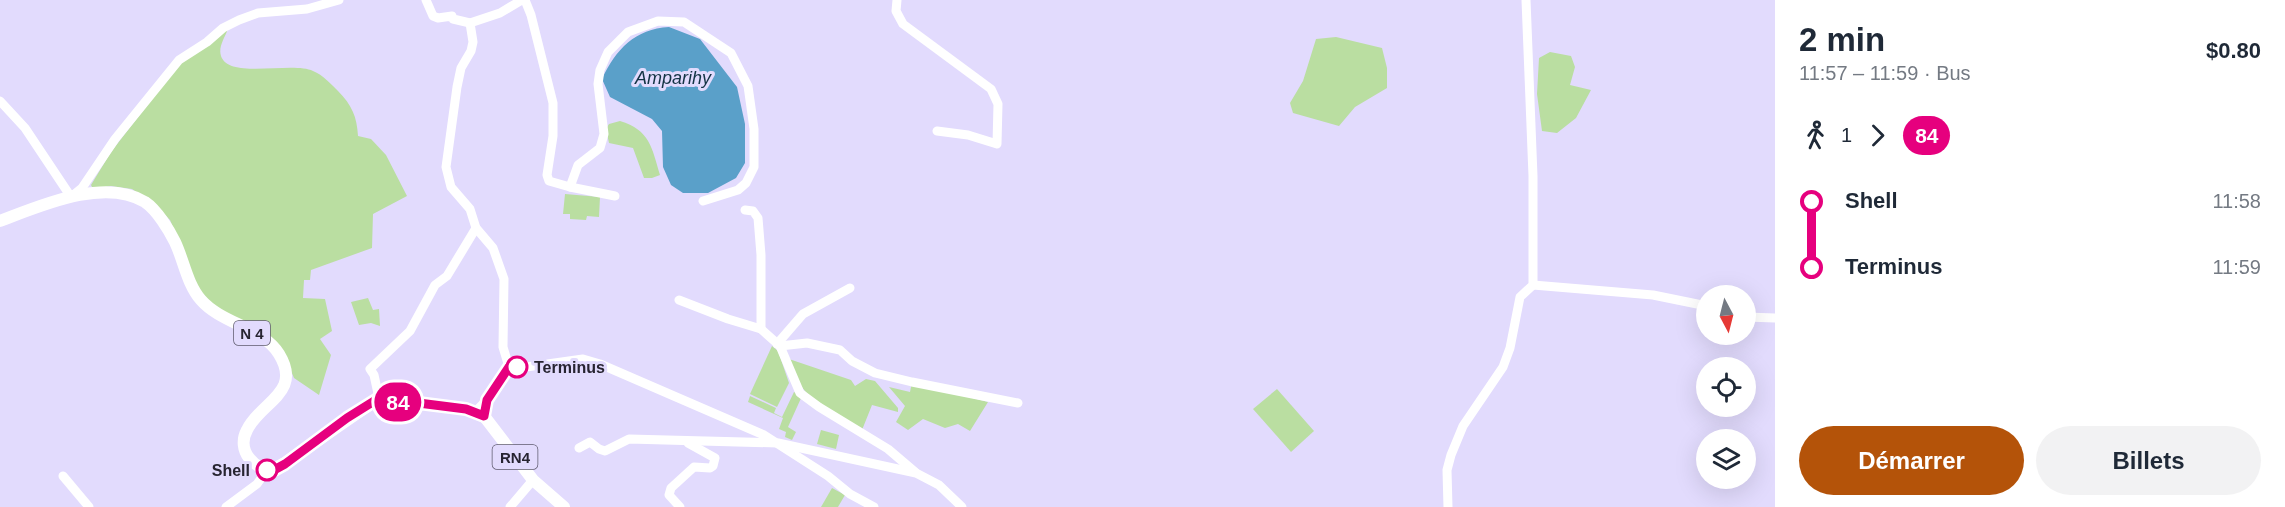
<!DOCTYPE html>
<html lang="fr">
<head>
<meta charset="utf-8">
<style>
  :root { --surface:#fff; --page:#f2f2f3; --text:#1f2937; --muted:#747a83; --accent:#b45309 }
  body { margin:0; font-family:Arial,sans-serif; background:var(--page); color:var(--text); height:100vh; display:flex; flex-direction:column; font-size:22px; white-space:nowrap }
  * { box-sizing:border-box; margin:0 }
  p { font-size:20px; color:var(--muted) }
  .icon { flex:none; width:33px; height:33px; fill:none; stroke:currentColor; stroke-width:2; stroke-linecap:round; stroke-linejoin:round }
  .map { position:relative; flex:1; overflow:hidden }
  .side { display:flex; flex-direction:column; background:var(--surface); width:510px }
  .side>* { flex:none }
  .badge { padding:0 12px; border-radius:20px; font-size:21px; line-height:39px }
  .needle { width:39px; rotate:173deg }
  .controls { position:absolute; left:1696px; top:285px; display:grid; gap:12px }
  .controls a { display:grid; place-items:center; width:60px; height:60px; border-radius:50%; background:var(--surface); box-shadow:0 6px 24px #0002; font-size:30px }
  .map>.badge { position:absolute; translate:-50% -50%; box-shadow:0 0 0 3px #fff }
  .legs { display:flex; align-items:center; gap:9px; height:66px; padding:0 24px; font-size:20px }
  .legs p { margin-inline-start:auto }
  .headline { display:flex; align-items:center; justify-content:space-between; height:102px; padding:0 24px }
  h1 { font-size:33px; font-weight:700; line-height:45px }
  .action { display:flex; gap:12px; margin-top:auto; padding:12px 24px }
  .action a { flex:1; height:69px; border-radius:36px; background:var(--accent); color:#fff; font-size:24px; font-weight:700; line-height:69px; text-align:center }
  .action a+a { background:var(--page); color:var(--text) }
  ul { padding:0 24px; list-style:none }
  li { display:flex; align-items:center; gap:21px; height:66px; font-size:22px }
  li i { display:grid; place-items:center; width:9px; height:100%; margin:0 8px; background:currentColor }
  li i::after { content:''; width:15px; height:15px; margin:-8px; border:4px solid; border-radius:50%; background:var(--surface) }
  li p { margin-inline-start:auto }
  li:first-child i { background:linear-gradient(#0000 50%,currentColor 0) }
  li:last-child i { background:linear-gradient(currentColor 50%,#0000 0) }
  main { display:flex; flex:1; min-height:0 }
  .map>svg:first-child { display:block }
  .green { fill:#badea1 }
  .water { fill:#5aa0c9 }
  .lines { fill:none; stroke-linecap:round; stroke-linejoin:round }
  .minor { stroke:#fff; stroke-width:9 }
  .major { stroke:#fff; stroke-width:12 }
  .line-1-casing { stroke:#fff; stroke-width:14 }
  .line-1 { stroke:#e6007e; stroke-width:9 }
  .stop-1-dot { fill:#fff; stroke:#e6007e; stroke-width:3 }
  .labels { text-anchor:middle; dominant-baseline:central; stroke-width:6; stroke-linejoin:round; paint-order:stroke }
  .shield { fill:#e2dbfd; stroke:#5f5b6e; stroke-width:1.5 }
  .shield-label { font-size:15px; font-weight:bold; fill:#272431 }
  .stop-label { font-size:16px; font-weight:bold; fill:#272431; stroke:#e2dbfd; text-anchor:start }
  .water-label { font-size:18px; font-style:italic; fill:#133344; stroke:#e2dbfd }
</style>
</head>
<body>
<main>
<div class="map">
<svg width="1775" height="507" viewBox="0 0 1775 507">
  <rect width="100%" height="100%" fill="#e2dbfd"/>
  <g class="green">
    <path d="M 228,29 C 225,37 218,47 221,56 C 229,80 292,61 313,71 C 323,75 331,84 338,91 C 352,105 357,117 358,136 L 371,139 L 386,155 L 407,196 L 373,214 L 372,248 L 311,270 L 310,280 L 304,280 L 303,298 L 325,299 L 332,331 L 320,339 L 331,355 L 319,395 L 294,378 L 286,359 L 220,312 L 203,295 L 192,278 L 183,251 L 170,220 L 156,206 L 132,189 L 111,186 L 93,189 L 91,185 L 111,152 L 179,64 Z"/>
    <polygon points="1336,37 1382,48 1387,68 1387,88 1355,107 1339,126 1293,113 1290,103 1303,81 1316,39"/>
    <polygon points="1550,52 1571,56 1575,67 1570,85 1591,90 1576,118 1557,133 1542,131 1537,94 1539,58"/>
    <path d="M 620,121 C 650,130 652,148 660,175 L 652,178 L 644,178 L 633,148 L 609,143 L 606,129 L 609,124 Z"/>
    <polygon points="565,194 600,197 599,217 587,216 586,220 570,219 570,214 563,214"/>
    <polygon points="368,298 373,310 379,309 380,326 371,323 359,325 351,302"/>
    <polygon points="772,346 778,351 789,383 777,407 750,394"/>
    <path d="M 789,359 L 851,380 L 855,386 L 866,379 L 875,381 L 898,408 L 898,412 L 872,405 L 862,430 C 828,411 800,400 789,359 Z"/>
    <polygon points="912,382 988,402 970,431 958,424 945,428 923,419 908,430 896,422 905,406 889,387 910,392"/>
    <polygon points="1277,389 1314,431 1291,452 1253,409"/>
    <polygon points="794,392 802,396 788,427 796,432 792,440 785,437 786,432 779,429 783,418 748,402 750,396 776,408 774,413 782,417"/>
    <polygon points="821,430 839,435 836,449 817,444"/>
    <polygon points="832,488 845,495 838,507 821,507"/>
  </g>
  <path class="water" d="M 669,27 L 700,39 L 737,87 L 745,124 L 745,163 L 736,178 L 708,193 L 683,193 L 671,185 L 663,167 L 662,131 L 652,119 L 610,97 L 602,79 C 616,49 635,29 669,27 Z"/>
  <g class="lines">
    <g class="minor">
      <polyline points="426,0 433,16 438,18 452,16 453,19 470,23"/>
      <polyline points="525,0 531,15 553,103 553,136 547,175 549,181 570,187 578,165 600,148 604,134 598,84 600,70 608,52 628,32 658,21 684,22 731,53 748,86 754,129 754,167 746,183 738,190 703,201"/>
      <polyline points="897,0 896,11 903,24 991,89 998,104 997,144 968,135 937,131"/>
      <polyline points="0,101 25,128 71,197 82,188 115,139 179,60 207,42 223,28 239,20 258,13 307,9 339,0"/>
      <polyline points="570,187 615,196"/>
      <polyline points="745,210 753,211 758,218 761,255 761,329"/>
      <polyline points="1533,285 1653,295 1707,306"/>
      <polyline points="679,300 728,319 761,329 780,346 800,393 819,407 888,449 915,472"/>
      <polyline points="1746,317 1775,318"/>
      <polyline points="777,344 803,314 850,288"/>
      <polyline points="780,346 807,343 840,350 852,361 875,373 912,382 1018,403"/>
      <polyline points="509,367 519,368 583,359 600,364 764,435 828,476 850,494 874,507"/>
      <polyline points="379,398 374,375 370,369 410,331 435,285 447,276 476,228"/>
      <polyline points="476,411 487,400 509,367 503,347 504,279 493,248 476,228 470,209 451,187 446,167 457,87 461,68 471,51 473,42 470,23 500,13 522,0"/>
      <polyline points="579,448 590,442 599,449 605,451 629,439 778,443 916,473 939,485 962,507"/>
      <polyline points="63,476 89,507"/>
      <polyline points="226,507 257,484 267,470"/>
      <polyline points="510,507 533,480"/>
      <polyline points="680,507 669,495 671,488 694,467 710,468 713,466 715,458 688,443"/>
      <polyline points="1448,507 1447,470 1451,455 1463,426 1503,367 1510,348 1520,297 1533,285 1533,176 1526,0"/>
    </g>
    <path class="major" d="M 0,221 C 40,206 104,177 145,202 C 157,210 169,230 175,242 C 184,261 187,284 201,300 C 222,324 262,327 279,354 C 303,393 260,402 247,430 C 236,450 254,471 275,470 L 379,398 L 466,409 L 484,416 L 533,480 L 564,507"/>
  </g>
  <g class="lines">
    <defs>
      <polyline id="line-1" points="267,470 274,470 285,464 347,418 379,398 466,409 484,416 487,400 509,367 517,367"/>
    </defs>
    <use href="#line-1" class="line-1-casing"/>
    <use href="#line-1" class="line-1"/>
  </g>
  <g class="stop-1-dot">
    <circle cx="517" cy="367" r="10"/>
    <circle cx="267" cy="470" r="10"/>
  </g>
  <g class="labels">
    <g class="shield">
      <rect x="234" y="321" width="36" height="24" rx="4.5"/>
      <rect x="492.5" y="445" width="45" height="24" rx="4.5"/>
    </g>
    <g class="shield-label">
      <text x="252" y="333">N 4</text>
      <text x="515" y="457">RN4</text>
    </g>
    <g class="stop-label">
      <text x="534" y="367">Terminus</text>
      <text x="250" y="470" text-anchor="end">Shell</text>
    </g>
    <g class="water-label">
      <text x="673" y="78">Amparihy</text>
    </g>
  </g>
</svg>
<div class="controls">
<a><svg class="needle" viewBox="-14 -14 28 28"><path d="M0-13l5 13h-10z" fill="#e53935"/><path d="M0 13l5-13h-10z" fill="#747a83"/></svg></a>
<a><svg class="icon" aria-label="locate" viewBox="0 0 24 24"><circle cx="12" cy="12" r="6"/><path d="M12 2v4M12 18v4M2 12h4M18 12h4"/></svg></a>
<a><svg class="icon" aria-label="layers" viewBox="0 0 24 24"><path d="M12 4l9 5-9 5-9-5zM3 14l9 5 9-5"/></svg></a>
</div>
<b class="badge" style="left:398px;top:402px;background:#e6007e;color:#fff">84</b>
</div>
<section class="side">
<div class="headline"><div><h1>2 min</h1><p>11:57 – 11:59 · Bus</p></div><b>$0.80</b></div>
<div class="legs"><svg class="icon" aria-label="walk" viewBox="0 0 24 24"><circle cx="13" cy="4" r="2"/><path d="M13 8l-2 6 4 7M11 14l-3 7M7 12l3-4h3l4 4"/></svg>1<svg class="icon" aria-label="forward" viewBox="0 0 24 24"><path d="M9 5l7 7-7 7"/></svg><b class="badge" style="background:#e6007e;color:#fff">84</b></div>
<ul>
<li><i style="color:#e6007e"></i><b>Shell</b><p>11:58</p></li>
<li><i style="color:#e6007e"></i><b>Terminus</b><p>11:59</p></li>
</ul>
<div class="action"><a>Démarrer</a><a>Billets</a></div>
</section>
</main>
</body>
</html>
